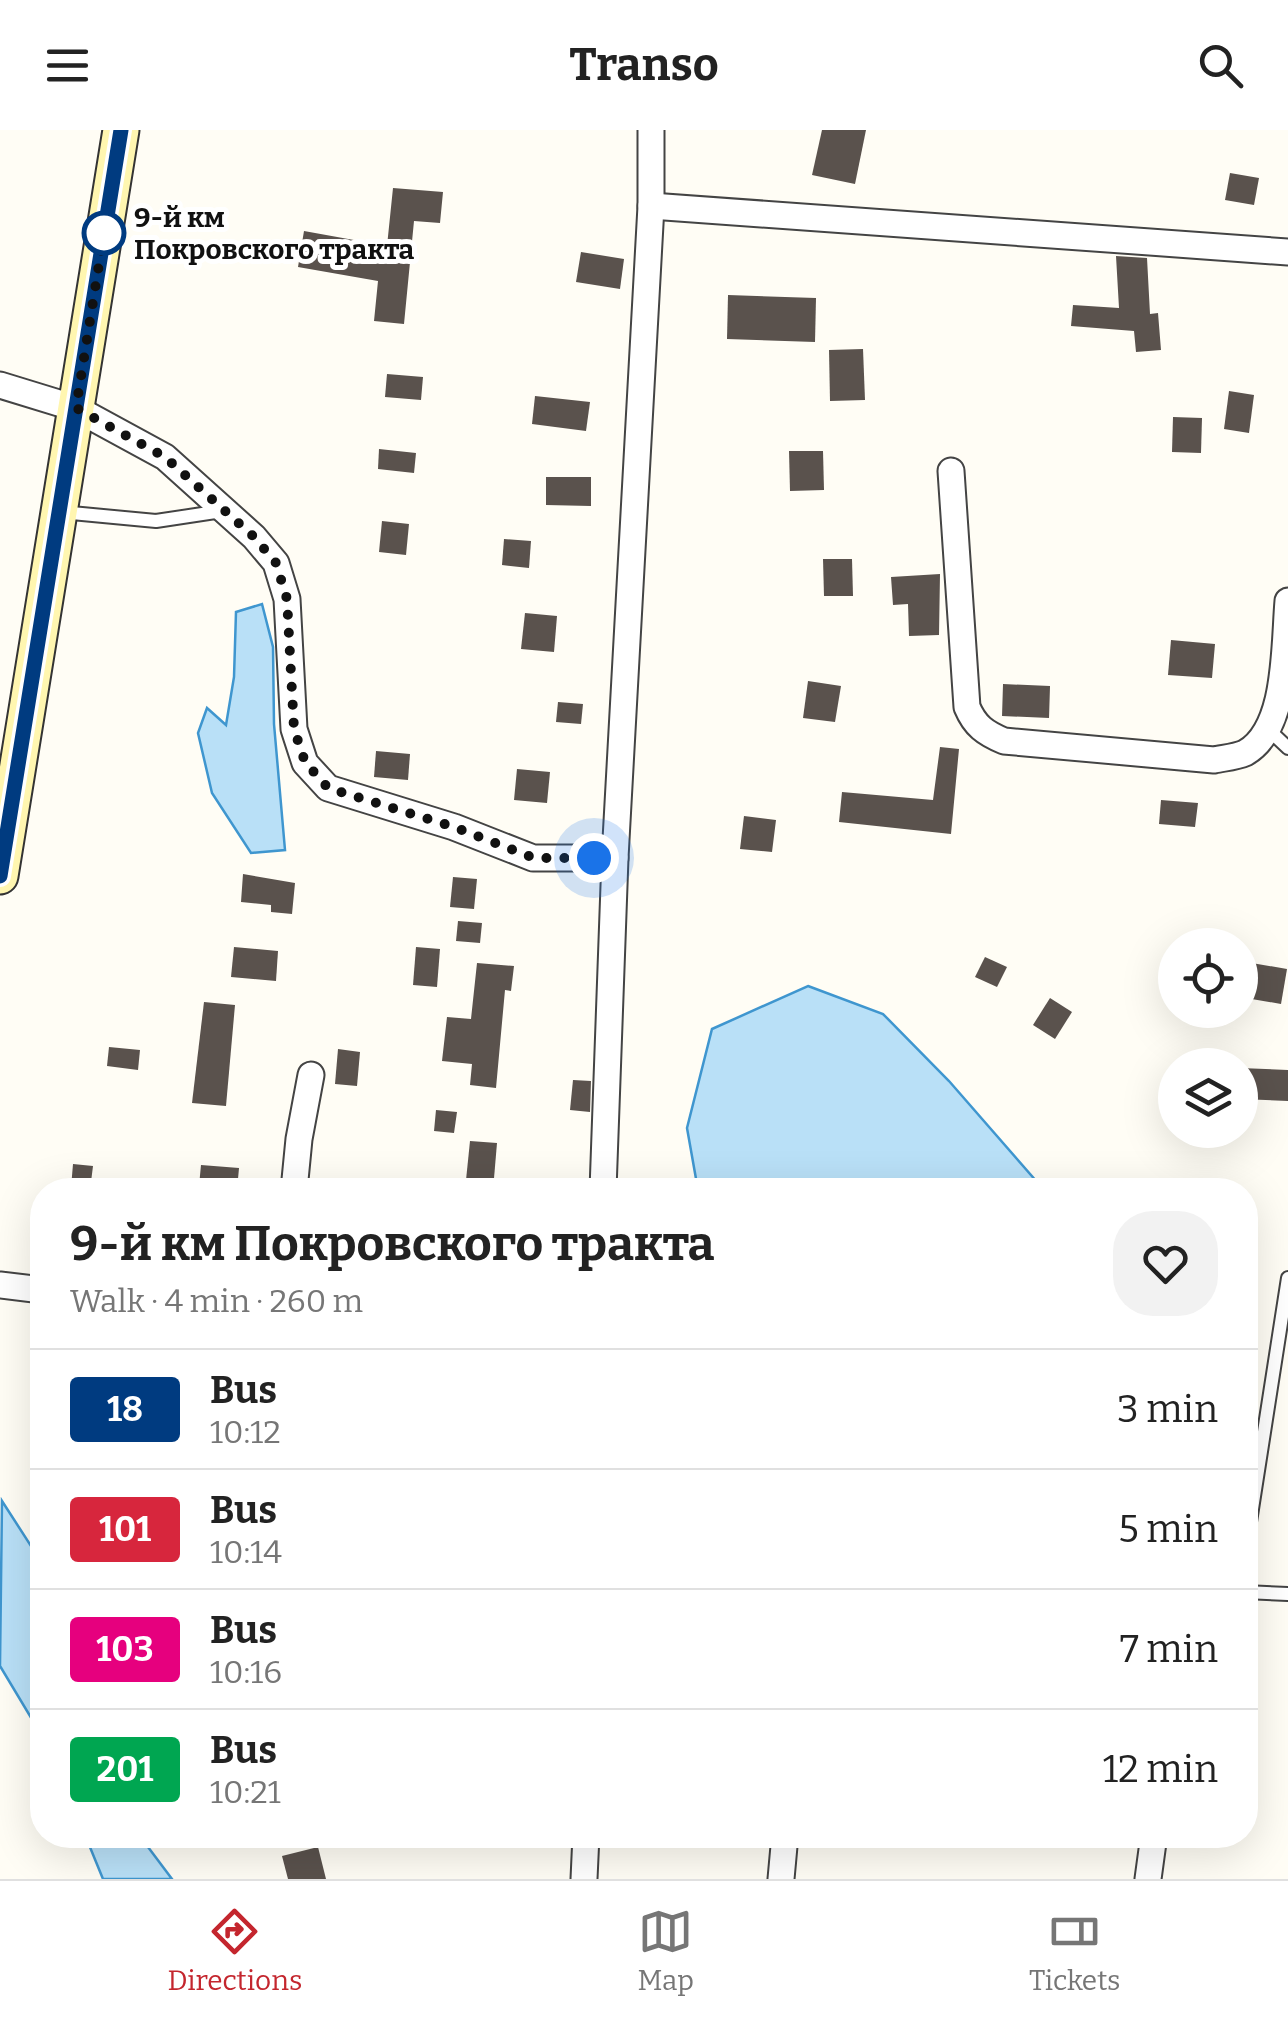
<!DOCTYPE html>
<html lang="en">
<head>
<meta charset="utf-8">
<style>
  :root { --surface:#fff; --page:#f2f2f2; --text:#222; --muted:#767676; --line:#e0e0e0; --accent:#c4262e }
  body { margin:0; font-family:Bitter,serif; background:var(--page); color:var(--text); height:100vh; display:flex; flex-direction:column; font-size:38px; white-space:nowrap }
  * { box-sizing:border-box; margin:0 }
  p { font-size:32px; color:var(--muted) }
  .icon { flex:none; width:55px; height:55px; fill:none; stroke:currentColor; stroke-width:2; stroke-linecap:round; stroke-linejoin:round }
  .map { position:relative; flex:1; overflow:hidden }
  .drawer { position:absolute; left:30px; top:1048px; width:1228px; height:670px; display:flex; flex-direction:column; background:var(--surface); border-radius:40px; box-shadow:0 10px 40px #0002 }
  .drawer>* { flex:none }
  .badge { padding:0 20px; border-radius:8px; font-size:35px; line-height:65px }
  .controls { position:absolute; left:1158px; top:798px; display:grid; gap:20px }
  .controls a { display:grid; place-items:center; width:100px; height:100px; border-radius:50%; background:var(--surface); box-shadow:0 10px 40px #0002; font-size:50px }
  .you { position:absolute; width:50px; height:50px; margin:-25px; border:8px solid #fff; border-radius:50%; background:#1a73e8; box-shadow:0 0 0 15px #1a73e833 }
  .map>.badge { position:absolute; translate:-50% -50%; box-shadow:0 0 0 5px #fff }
  .round { display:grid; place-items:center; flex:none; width:105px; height:105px; border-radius:40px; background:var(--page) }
  .overview { display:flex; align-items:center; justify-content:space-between; height:170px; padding:0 40px }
  h1 { font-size:48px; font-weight:700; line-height:75px }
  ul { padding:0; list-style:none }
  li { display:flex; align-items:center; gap:30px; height:120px; padding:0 40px; border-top:2px solid var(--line) }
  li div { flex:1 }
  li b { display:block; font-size:38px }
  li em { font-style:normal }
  li .badge { min-width:110px; font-weight:700; text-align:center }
  header { display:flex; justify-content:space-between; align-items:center; height:130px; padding:0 40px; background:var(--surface); font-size:45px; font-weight:700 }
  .dock { display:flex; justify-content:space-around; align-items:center; height:140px; border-top:2px solid var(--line); background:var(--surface); font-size:28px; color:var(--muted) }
  .dock a { display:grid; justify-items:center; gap:5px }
  .dock .selected { color:var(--accent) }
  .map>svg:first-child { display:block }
  .water { fill:#b9e0f7; stroke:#3f96cf; stroke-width:2.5 }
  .building { fill:#5a524d }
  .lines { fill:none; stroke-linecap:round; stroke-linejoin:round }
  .service-casing { stroke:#444; stroke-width:16 }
  .minor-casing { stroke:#444; stroke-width:29 }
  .secondary-casing { stroke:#333; stroke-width:39 }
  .service { stroke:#fff; stroke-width:12 }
  .minor { stroke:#fff; stroke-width:25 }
  .secondary { stroke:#fff6b0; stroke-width:35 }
  .line-casing { stroke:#fff; stroke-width:22 }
  .line { stroke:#003b80; stroke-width:15 }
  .walk { stroke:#111; stroke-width:10; stroke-dasharray:0 18 }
  .stop-dot { fill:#fff; stroke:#003b80; stroke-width:5 }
  .labels { text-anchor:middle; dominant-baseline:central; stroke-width:10; stroke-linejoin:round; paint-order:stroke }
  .stop-label { font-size:28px; font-weight:bold; fill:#111; stroke:#fff; text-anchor:start }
</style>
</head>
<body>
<header><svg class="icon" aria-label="menu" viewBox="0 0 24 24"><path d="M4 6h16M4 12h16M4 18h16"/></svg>Transo<svg class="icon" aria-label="search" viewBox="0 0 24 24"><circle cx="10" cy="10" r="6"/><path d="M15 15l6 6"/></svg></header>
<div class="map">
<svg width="1288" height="1749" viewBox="0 0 1288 1749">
  <rect width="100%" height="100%" fill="#fffdf5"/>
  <g class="water">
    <polygon points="262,474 273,517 274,594 285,720 251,723 212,663 198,603 207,578 226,595 234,547 236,482"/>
    <polygon points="808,856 883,884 949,951 1044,1060 698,1060 687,998 712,899"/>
    <polygon points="2,1371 42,1433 42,1606 0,1536"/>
    <polygon points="85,1705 139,1705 172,1749 103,1749"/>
  </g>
  <g class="building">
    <polygon points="822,0 866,0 855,54 812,45"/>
    <polygon points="1230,43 1259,48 1254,75 1225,70"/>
    <polygon points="393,58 443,62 440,93 414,91 404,194 374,191 378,151 298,137 304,101 387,116"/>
    <polygon points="581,122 624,129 620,159 576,152"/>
    <polygon points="1116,126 1147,128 1150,184 1158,183 1161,220 1136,222 1134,201 1071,196 1073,175 1119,178"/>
    <polygon points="728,165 816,168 815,212 727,209"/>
    <polygon points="863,219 865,270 830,271 829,220"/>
    <polygon points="387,244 423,247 421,270 385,267"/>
    <polygon points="1229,261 1254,265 1249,303 1224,299"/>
    <polygon points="535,266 590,272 586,301 532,294"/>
    <polygon points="1173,287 1202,288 1201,323 1172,322"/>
    <polygon points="379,319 416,323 414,343 378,339"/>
    <polygon points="789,321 823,321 824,360 790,361"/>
    <polygon points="546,347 591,347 591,376 546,375"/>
    <polygon points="382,391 409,394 406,425 379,422"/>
    <polygon points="504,409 531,411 529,438 502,435"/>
    <polygon points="823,429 852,429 853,466 824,466"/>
    <polygon points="940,444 939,505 909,506 908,474 893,475 891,447"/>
    <polygon points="525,483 557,486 554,522 521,519"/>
    <polygon points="1171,510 1215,514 1212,548 1168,545"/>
    <polygon points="808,551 841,556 835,592 803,588"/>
    <polygon points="1003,554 1050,556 1049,588 1002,586"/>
    <polygon points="558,572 583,574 581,594 556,592"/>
    <polygon points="940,617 959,619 951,704 839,692 842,662 933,670"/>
    <polygon points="376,621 410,624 408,650 374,647"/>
    <polygon points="517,639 550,642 547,673 514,670"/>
    <polygon points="1161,670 1198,673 1195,697 1159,694"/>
    <polygon points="744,686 776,690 772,722 740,719"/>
    <polygon points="243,744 295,753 292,784 271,782 271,775 241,772"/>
    <polygon points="453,747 477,749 474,779 450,777"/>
    <polygon points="458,791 482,793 480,813 456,811"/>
    <polygon points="234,817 278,821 276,851 231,847"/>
    <polygon points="416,817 440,819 437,857 413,855"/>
    <polygon points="985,827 1007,837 997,857 975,847"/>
    <polygon points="1240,831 1287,839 1281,874 1240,867"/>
    <polygon points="477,833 514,836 511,861 505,860 496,958 470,955 472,934 442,931 447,887 471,889"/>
    <polygon points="1050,868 1072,882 1055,909 1033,895"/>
    <polygon points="204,872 235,875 226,976 192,973"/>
    <polygon points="109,917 140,920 138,940 107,936"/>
    <polygon points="338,919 360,922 357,956 335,954"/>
    <polygon points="1240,938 1288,940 1288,971 1240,969"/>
    <polygon points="573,950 591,951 590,982 570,980"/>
    <polygon points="436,980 457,982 454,1003 434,1001"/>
    <polygon points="470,1011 497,1013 493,1060 465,1060"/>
    <polygon points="73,1034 93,1036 90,1060 71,1058"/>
    <polygon points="201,1035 239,1038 237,1060 199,1056"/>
    <polygon points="318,1717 326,1749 288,1749 282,1726"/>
  </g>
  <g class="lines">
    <defs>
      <g id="service">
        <polyline points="61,382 156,391 222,381"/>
        <polyline points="1269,600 1288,618"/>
        <polyline points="1245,1424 1288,1148"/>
        <polyline points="1245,1462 1288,1464"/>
      </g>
      <g id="minor">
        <polyline points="651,76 1288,122"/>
        <polyline points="0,255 75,278 165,327 254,407 276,433 287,469 294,599 305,633 328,658 454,697 533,728 615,728"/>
        <path d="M 951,341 L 967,577 C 975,596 985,603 1004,611 L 1214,630 C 1223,628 1236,627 1245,623 C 1288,599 1284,515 1288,471"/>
        <polyline points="294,1060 299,1009 311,945"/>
        <polyline points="603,1060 615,728 651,76 651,0"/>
        <polyline points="0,1155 42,1160"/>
        <polyline points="584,1749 586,1705"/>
        <polyline points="781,1749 785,1705"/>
        <polyline points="1148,1749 1154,1705"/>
      </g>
      <polyline id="secondary" points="0,746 121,0"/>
    </defs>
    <use href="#service" class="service-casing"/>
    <use href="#minor" class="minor-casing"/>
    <use href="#secondary" class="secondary-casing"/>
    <use href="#service" class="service"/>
    <use href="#minor" class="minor"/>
    <use href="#secondary" class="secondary"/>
  </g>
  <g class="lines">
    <defs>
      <polyline id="line" points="0,746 121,0"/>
    </defs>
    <use href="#line" class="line-casing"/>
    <use href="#line" class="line"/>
    <polyline class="walk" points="104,103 76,278 165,327 254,407 276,433 287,469 294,599 305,632 328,658 454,697 534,728 594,728"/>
  </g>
  <circle class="stop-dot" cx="104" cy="103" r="20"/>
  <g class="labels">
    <g class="stop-label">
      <text x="134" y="87">9-й км<tspan x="134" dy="32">Покровского тракта</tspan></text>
    </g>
  </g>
</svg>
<div class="controls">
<a><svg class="icon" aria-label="locate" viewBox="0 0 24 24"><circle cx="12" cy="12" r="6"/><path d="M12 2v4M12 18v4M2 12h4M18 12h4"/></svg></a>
<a><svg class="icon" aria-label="layers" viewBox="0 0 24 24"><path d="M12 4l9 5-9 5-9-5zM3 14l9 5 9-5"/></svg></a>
</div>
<div class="you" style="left:594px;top:728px"></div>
<section class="drawer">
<div class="overview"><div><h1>9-й км Покровского тракта</h1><p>Walk · 4 min · 260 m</p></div><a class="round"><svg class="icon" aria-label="heart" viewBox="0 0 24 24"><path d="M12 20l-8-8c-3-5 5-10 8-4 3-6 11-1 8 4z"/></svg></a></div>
<ul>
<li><span class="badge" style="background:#003b80;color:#fff">18</span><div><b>Bus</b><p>10:12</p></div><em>3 min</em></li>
<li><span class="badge" style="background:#d7263d;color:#fff">101</span><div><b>Bus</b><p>10:14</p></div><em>5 min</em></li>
<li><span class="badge" style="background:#e6007e;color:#fff">103</span><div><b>Bus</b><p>10:16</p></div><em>7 min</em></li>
<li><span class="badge" style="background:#00a651;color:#fff">201</span><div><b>Bus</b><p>10:21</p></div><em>12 min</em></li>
</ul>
</section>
</div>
<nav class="dock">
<a class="selected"><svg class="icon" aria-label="directions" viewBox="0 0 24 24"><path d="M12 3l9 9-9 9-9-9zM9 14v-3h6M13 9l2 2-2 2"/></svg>Directions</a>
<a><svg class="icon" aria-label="map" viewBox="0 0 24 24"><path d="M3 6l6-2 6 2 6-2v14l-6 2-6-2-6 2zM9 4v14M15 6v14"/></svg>Map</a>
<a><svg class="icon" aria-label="tickets" viewBox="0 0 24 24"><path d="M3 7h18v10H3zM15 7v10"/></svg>Tickets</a>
</nav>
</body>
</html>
